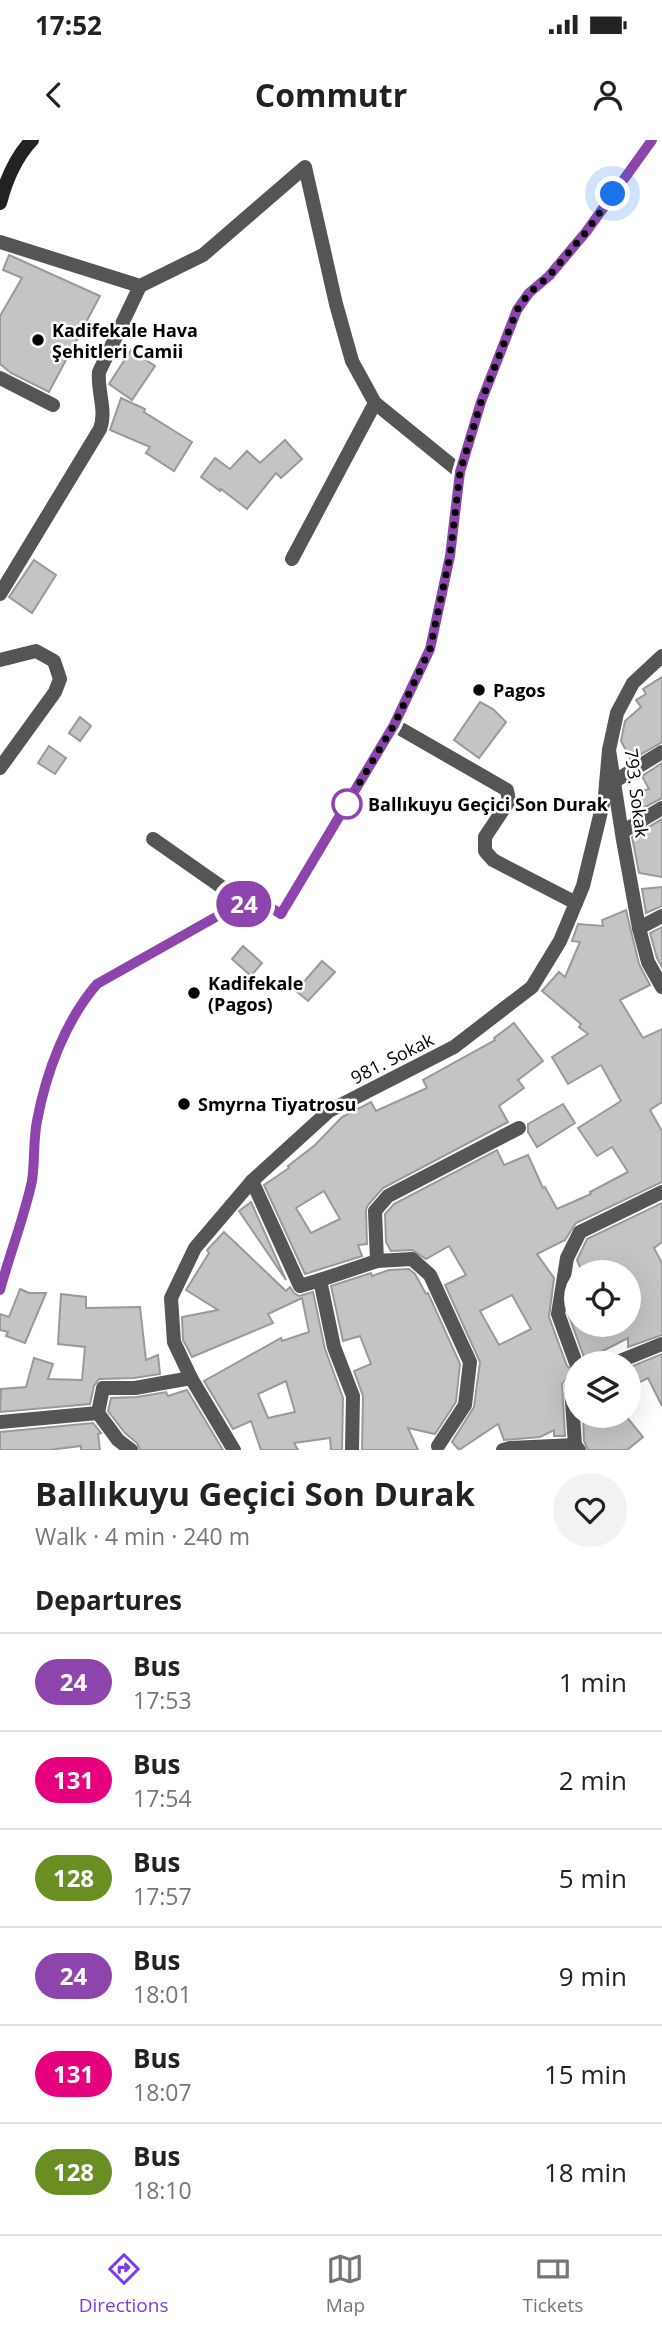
<!DOCTYPE html>
<html lang="en">
<head>
<meta charset="utf-8">
<style>
  :root { --surface:#fff; --page:#f2f2f2; --text:#222; --muted:#767676; --line:#e0e0e0; --accent:#7c3aed }
  body { margin:0; font-family:"Open Sans",sans-serif; background:var(--page); color:var(--text); height:100vh; display:flex; flex-direction:column; font-size:26px; white-space:nowrap }
  * { box-sizing:border-box; margin:0 }
  p { font-size:23px; color:var(--muted) }
  .icon { flex:none; width:38px; height:38px; fill:none; stroke:currentColor; stroke-width:2; stroke-linecap:round; stroke-linejoin:round }
  .map { position:relative; height:1310px; overflow:hidden }
  .drawer { display:flex; flex-direction:column; background:var(--surface); flex:1 }
  .drawer>* { flex:none }
  .badge { padding:0 14px; border-radius:23px; font-size:24px; line-height:46px }
  .tools { position:absolute; left:564px; top:1120px; display:grid; gap:14px }
  .tools a { display:grid; place-items:center; width:77px; height:77px; border-radius:50%; background:var(--surface); box-shadow:0 7px 28px #0002; font-size:35px }
  .you { position:absolute; width:35px; height:35px; margin:-18px; border:5px solid #fff; border-radius:50%; background:#1a73e8; box-shadow:0 0 0 10px #1a73e833 }
  .map>.badge { position:absolute; translate:-50% -50%; box-shadow:0 0 0 4px #fff }
  h2 { padding:0 35px; font-size:26px; line-height:63px }
  .round { display:grid; place-items:center; flex:none; width:74px; height:74px; border-radius:37px; background:var(--page) }
  .headline { display:flex; align-items:center; justify-content:space-between; height:119px; padding:0 35px }
  h1 { font-size:33px; font-weight:700; line-height:52px }
  ul { padding:0; list-style:none }
  li { display:flex; align-items:center; gap:21px; height:98px; padding:0 35px; border-top:2px solid var(--line) }
  li div { flex:1 }
  li b { display:block; font-size:26px }
  li em { font-style:normal }
  li .badge { min-width:77px; font-weight:700; text-align:center }
  .status { display:flex; justify-content:space-between; align-items:center; height:49px; padding:0 35px; background:var(--surface); direction:ltr }
  .status svg { height:19px; fill:currentColor }
  header { display:flex; justify-content:space-between; align-items:center; height:91px; padding:0 35px; background:var(--surface); font-size:32px; font-weight:700 }
  .tabs { display:flex; justify-content:space-around; align-items:center; height:98px; border-top:2px solid var(--line); background:var(--surface); font-size:19px; color:var(--muted) }
  .tabs a { display:grid; justify-items:center; gap:4px }
  .tabs .on { color:var(--accent) }
  .map>svg:first-child { display:block }
  .building { fill:#c4c4c4; stroke:#999; stroke-width:2; fill-rule:evenodd }
  .lines { fill:none; stroke-linecap:round; stroke-linejoin:round }
  .minor { stroke:#555; stroke-width:14 }
  .tertiary { stroke:#555; stroke-width:14 }
  .secondary { stroke:#222; stroke-width:14 }
  .line-casing { stroke:#fff; stroke-width:16 }
  .line { stroke:#8e44ad; stroke-width:10 }
  .walk { stroke:#000; stroke-width:7; stroke-dasharray:0 12.6 }
  .poi-dot { fill:#000; stroke:#fff; stroke-width:2.5 }
  .stop-dot { fill:#fff; stroke:#8e44ad; stroke-width:3.5 }
  .labels { text-anchor:middle; dominant-baseline:central; stroke-width:5; stroke-linejoin:round; paint-order:stroke }
  .poi-label { font-size:18px; font-weight:bold; fill:#000; stroke:#fff; text-anchor:start }
  .street-label { font-size:18px; fill:#000; stroke:#fff }
  .stop-label { font-size:18px; font-weight:bold; fill:#000; stroke:#fff; text-anchor:start }
</style>
</head>
<body>
<div class="status"><b>17:52</b><svg viewBox="0 0 49 12"><path d="M0 12V9h3v3zM5 12V6h3v6zM10 12V3h3v9zM15 12V0h3v12zM26 1h20v11H26zM47 4h2v5h-2z"/></svg></div>
<header><svg class="icon" aria-label="back" viewBox="0 0 24 24"><path d="M15 5l-7 7 7 7"/></svg>Commutr<svg class="icon" aria-label="person" viewBox="0 0 24 24"><circle cx="12" cy="8" r="4"/><path d="M4 21q1-7 8-7t8 7"/></svg></header>
<div class="map">
<svg width="662" height="1310" viewBox="0 0 662 1310">
  <rect width="100%" height="100%" fill="#fff"/>
  <g class="building">
    <polygon points="9,115 100,156 49,252 11,233 0,224 0,176 22,138 3,130"/>
    <polygon points="131,210 155,226 132,260 109,244"/>
    <polygon points="121,258 145,269 144,272 192,302 174,331 146,313 150,307 110,290"/>
    <polygon points="285,300 302,319 281,338 276,333 247,369 221,349 220,351 201,337 215,318 230,329 247,311 260,323"/>
    <polygon points="34,420 56,435 32,473 9,457"/>
    <polygon points="662,537 662,602 631,620 621,601 625,581 641,567 636,560 646,554 643,549"/>
    <polygon points="480,562 493,569 506,582 479,618 454,600"/>
    <polygon points="80,577 91,586 80,601 69,593"/>
    <polygon points="49,606 66,618 55,634 38,623"/>
    <polygon points="662,623 662,658 636,672 632,653 649,649 642,636"/>
    <polygon points="662,679 662,737 639,733 632,697"/>
    <polygon points="662,747 662,766 646,773 642,749"/>
    <path d="M 626,770 L 639,824 L 650,845 L 620,860 L 643,898 L 662,889 L 662,962 L 650,970 L 662,991 L 662,1042 L 576,1083 L 565,1100 L 537,1114 L 554,1138 L 549,1177 L 567,1226 L 576,1232 L 569,1235 L 562,1244 L 565,1296 L 554,1296 L 554,1290 L 540,1297 L 504,1300 L 498,1284 L 459,1310 L 452,1302 L 474,1267 L 480,1222 L 445,1145 L 466,1135 L 449,1106 L 426,1119 L 412,1110 L 391,1111 L 386,1102 L 385,1074 L 394,1064 L 497,1010 L 504,1025 L 528,1015 L 543,1048 L 545,1047 L 557,1069 L 591,1054 L 590,1052 L 628,1032 L 612,1007 L 597,1016 L 578,988 L 621,961 L 601,925 L 568,944 L 552,917 L 588,894 L 579,887 L 581,884 L 542,851 L 559,832 L 565,837 L 580,802 L 572,801 L 578,784 L 603,786 L 602,780 ZM 512,1155 L 531,1189 L 499,1205 L 480,1171 Z"/>
    <polygon points="662,787 662,827 657,818 650,793"/>
    <polygon points="243,806 262,823 251,836 232,819"/>
    <polygon points="322,821 335,832 308,861 296,851"/>
    <path d="M 514,883 L 543,921 L 518,940 L 524,948 L 499,966 L 508,982 L 383,1048 L 368,1065 L 366,1070 L 367,1104 L 358,1105 L 362,1116 L 305,1134 L 264,1045 L 289,1028 L 288,1026 L 315,1005 L 342,977 L 371,962 L 376,971 L 427,948 L 423,940 L 495,900 L 494,898 ZM 324,1051 L 340,1079 L 311,1093 L 296,1068 Z"/>
    <polygon points="563,964 575,983 537,1007 528,992 528,984"/>
    <polygon points="251,1062 286,1140 239,1071"/>
    <polygon points="662,1063 662,1102 654,1108 662,1123 662,1195 628,1207 628,1198 585,1220 568,1173 574,1137 576,1136 576,1185 628,1185 628,1132 582,1132 577,1120 587,1099"/>
    <path d="M 224,1092 L 286,1151 L 290,1147 L 294,1153 L 299,1156 L 313,1152 L 325,1209 L 343,1258 L 342,1310 L 331,1310 L 330,1298 L 294,1303 L 298,1310 L 261,1310 L 251,1281 L 233,1289 L 204,1241 L 281,1198 L 282,1201 L 309,1192 L 302,1158 L 268,1174 L 273,1183 L 192,1217 L 183,1200 L 182,1177 L 218,1170 L 186,1150 L 209,1113 L 207,1110 ZM 286,1241 L 295,1272 L 268,1278 L 258,1254 Z"/>
    <polygon points="409,1129 415,1134 426,1154 428,1153 460,1224 456,1262 435,1294 408,1288 418,1310 362,1310 363,1256 354,1231 371,1224 360,1196 343,1201 331,1146 371,1133 372,1136 389,1130"/>
    <polygon points="20,1149 29,1153 46,1153 25,1203 6,1196 8,1192 0,1190 0,1174 9,1177"/>
    <polygon points="61,1154 86,1157 86,1168 140,1167 146,1220 158,1215 160,1234 134,1238 99,1239 94,1246 90,1264 0,1272 1,1249 26,1247 34,1218 53,1224 48,1239 82,1240 85,1207 58,1204"/>
    <polygon points="662,1214 662,1266 648,1238 628,1248 628,1228"/>
    <polygon points="187,1250 223,1310 140,1310 137,1303 125,1293 108,1271 111,1258 137,1257 166,1252 168,1256"/>
    <polygon points="583,1276 626,1276 643,1297 627,1310 588,1310 584,1301"/>
    <polygon points="93,1283 101,1293 98,1294 100,1310 81,1310 81,1306 49,1310 0,1310 0,1292"/>
  </g>
  <g class="lines">
    <g class="minor">
      <polyline points="0,102 140,146 203,115 305,27 336,164 352,221 375,263 460,332 481,262 517,171 529,153 549,136 586,92 652,0"/>
      <polyline points="0,238 53,265"/>
      <polyline points="292,419 375,263"/>
      <path d="M 0,454 L 100,289 C 107,270 97,251 99,232 L 140,146"/>
      <polyline points="662,516 633,543 617,573 609,610 623,700 639,788 648,822 662,847"/>
      <polyline points="0,520 36,511 54,521 60,539 55,552 0,628"/>
      <polyline points="394,585 507,650 509,661 485,697 485,711 493,720 576,763"/>
      <polyline points="615,641 662,612"/>
      <polyline points="622,692 662,668"/>
      <polyline points="153,699 246,764"/>
      <polyline points="639,788 662,776"/>
      <polyline points="252,1041 300,1146 320,1140"/>
      <polyline points="377,1121 375,1071 388,1056 519,988"/>
      <polyline points="576,1223 558,1174 567,1118 580,1092 662,1052"/>
      <polyline points="615,1223 662,1204"/>
      <polyline points="576,1242 571,1247 575,1305 579,1310"/>
      <polyline points="0,1282 98,1273"/>
      <polyline points="131,1310 118,1300 98,1273 103,1248 135,1248 191,1238"/>
      <polyline points="234,1310 191,1238 174,1202 171,1158 195,1108 252,1041 329,971 454,907 532,847 560,801 583,746 605,655 609,610"/>
      <polyline points="352,1310 353,1256 334,1207 320,1140 377,1121 412,1119 430,1135 470,1222 465,1265 438,1306"/>
      <polyline points="503,1310 510,1308 575,1305"/>
    </g>
    <path class="tertiary" d="M 0,1150 C 10,1113 24,1078 32,1041 C 35,1021 33,1001 37,981 C 47,933 65,881 97,844 L 230,769 C 252,762 262,761 281,774 L 394,585 L 430,508 L 448,425 L 460,332"/>
    <path class="secondary" d="M 0,63 C 6,40 15,18 32,0"/>
  </g>
  <g class="lines">
    <defs>
      <path id="line" d="M 0,1150 C 10,1113 24,1078 32,1041 C 35,1021 33,1001 37,981 C 46,933 65,881 97,844 L 230,769 C 252,762 262,761 281,774 L 394,585 L 430,509 L 450,416 L 460,332 L 481,262 L 517,170 L 529,153 L 549,136 L 586,92 L 652,0"/>
    </defs>
    <use href="#line" class="line-casing"/>
    <use href="#line" class="line"/>
    <polyline class="walk" points="347,664 394,585 430,509 450,416 460,332 481,262 517,170 529,153 549,136 586,92 613,54"/>
  </g>
  <g class="poi-dot">
    <circle cx="38" cy="200" r="7"/>
    <circle cx="479" cy="550" r="7"/>
    <circle cx="194" cy="853" r="7"/>
    <circle cx="184" cy="964" r="7"/>
  </g>
  <circle class="stop-dot" cx="347" cy="664" r="14"/>
  <g class="labels">
    <g class="poi-label">
      <text x="52" y="190">Kadifekale Hava<tspan x="52" dy="21">Şehitleri Camii</tspan></text>
      <text x="493" y="550">Pagos</text>
      <text x="208" y="843">Kadifekale<tspan x="208" dy="21">(Pagos)</tspan></text>
      <text x="198" y="964">Smyrna Tiyatrosu</text>
    </g>
    <g class="street-label">
      <text transform="translate(637 653) rotate(83)">793. Sokak</text>
      <text transform="translate(392 918) rotate(-27)">981. Sokak</text>
    </g>
    <g class="stop-label">
      <text x="368" y="664">Ballıkuyu Geçici Son Durak</text>
    </g>
  </g>
</svg>
<div class="tools">
<a><svg class="icon" aria-label="locate" viewBox="0 0 24 24"><circle cx="12" cy="12" r="6"/><path d="M12 2v4M12 18v4M2 12h4M18 12h4"/></svg></a>
<a><svg class="icon" aria-label="layers" viewBox="0 0 24 24"><path d="M12 4l9 5-9 5-9-5zM3 14l9 5 9-5"/></svg></a>
</div>
<div class="you" style="left:613px;top:54px"></div>
<b class="badge" style="left:244px;top:764px;background:#8e44ad;color:#fff">24</b>
</div>
<section class="drawer">
<div class="headline"><div><h1>Ballıkuyu Geçici Son Durak</h1><p>Walk · 4 min · 240 m</p></div><a class="round"><svg class="icon" aria-label="heart" viewBox="0 0 24 24"><path d="M12 20l-8-8c-3-5 5-10 8-4 3-6 11-1 8 4z"/></svg></a></div>
<h2>Departures</h2>
<ul>
<li><span class="badge" style="background:#8e44ad;color:#fff">24</span><div><b>Bus</b><p>17:53</p></div><em>1 min</em></li>
<li><span class="badge" style="background:#e6007e;color:#fff">131</span><div><b>Bus</b><p>17:54</p></div><em>2 min</em></li>
<li><span class="badge" style="background:#6b8e23;color:#fff">128</span><div><b>Bus</b><p>17:57</p></div><em>5 min</em></li>
<li><span class="badge" style="background:#8e44ad;color:#fff">24</span><div><b>Bus</b><p>18:01</p></div><em>9 min</em></li>
<li><span class="badge" style="background:#e6007e;color:#fff">131</span><div><b>Bus</b><p>18:07</p></div><em>15 min</em></li>
<li><span class="badge" style="background:#6b8e23;color:#fff">128</span><div><b>Bus</b><p>18:10</p></div><em>18 min</em></li>
</ul>
</section>
<nav class="tabs">
<a class="on"><svg class="icon" aria-label="directions" viewBox="0 0 24 24"><path d="M12 3l9 9-9 9-9-9zM9 14v-3h6M13 9l2 2-2 2"/></svg>Directions</a>
<a><svg class="icon" aria-label="map" viewBox="0 0 24 24"><path d="M3 6l6-2 6 2 6-2v14l-6 2-6-2-6 2zM9 4v14M15 6v14"/></svg>Map</a>
<a><svg class="icon" aria-label="tickets" viewBox="0 0 24 24"><path d="M3 7h18v10H3zM15 7v10"/></svg>Tickets</a>
</nav>
</body>
</html>
